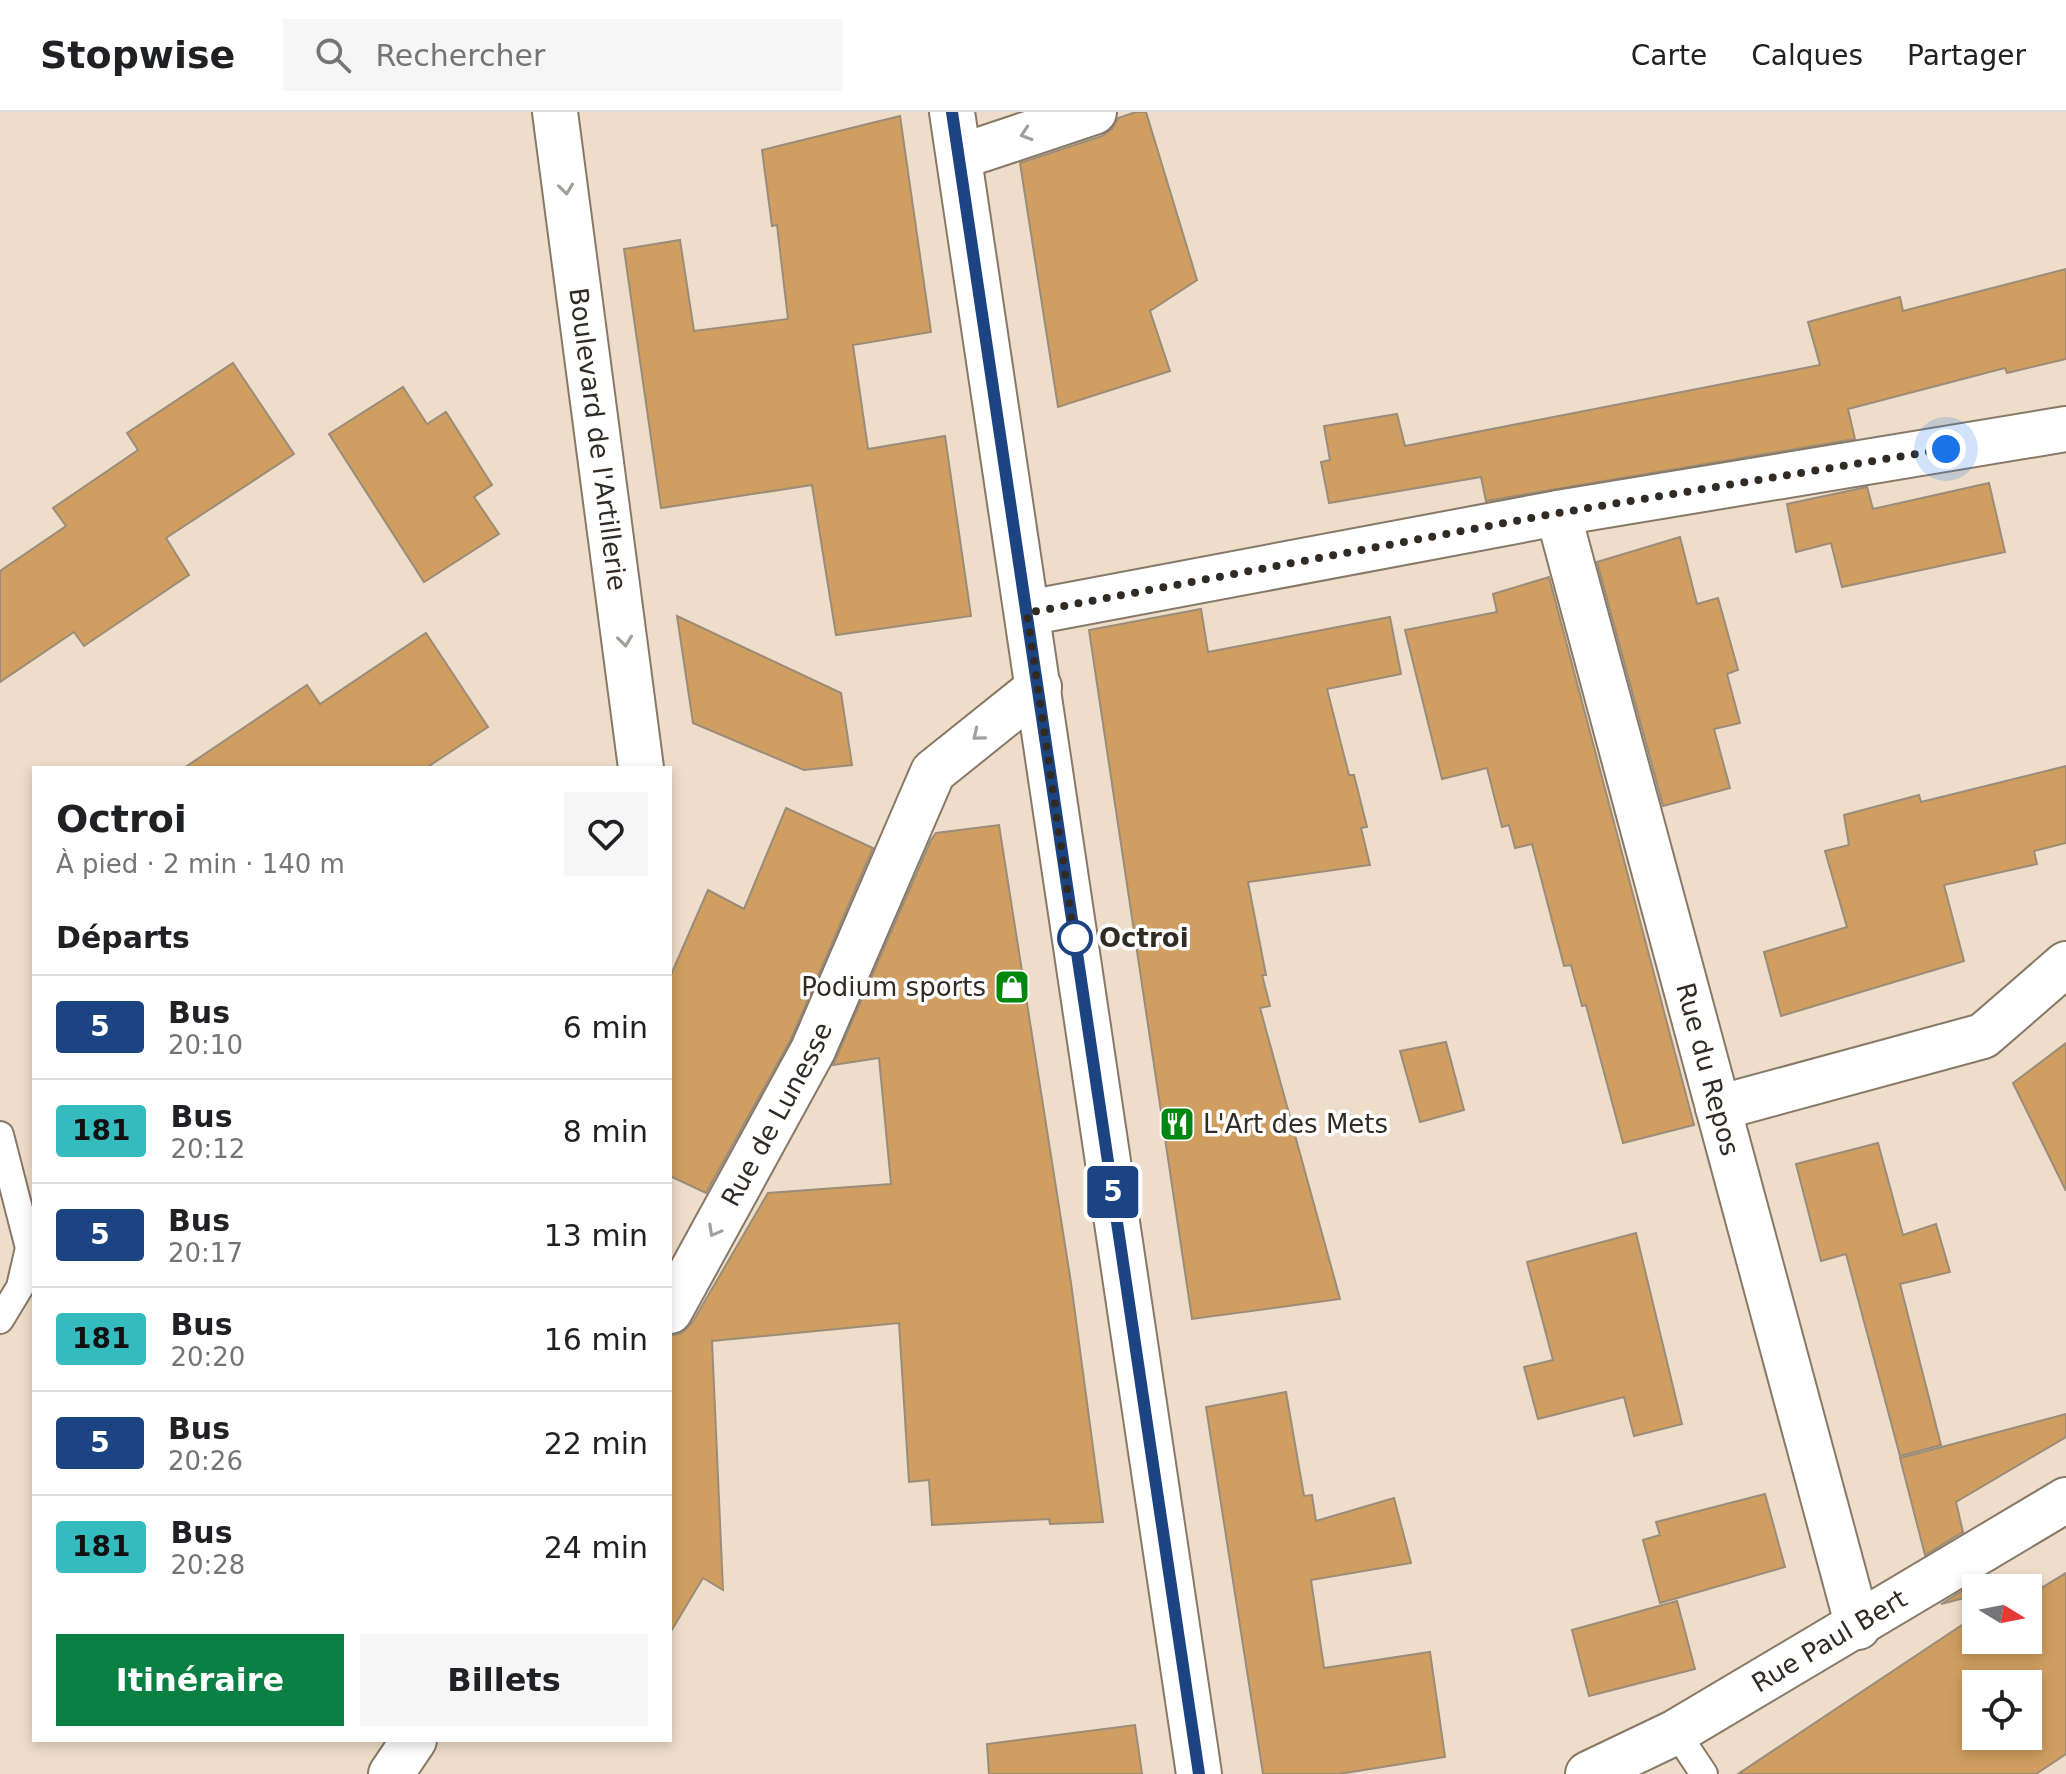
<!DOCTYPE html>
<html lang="fr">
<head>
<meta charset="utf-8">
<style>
  :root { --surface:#fff; --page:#f6f6f6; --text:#202124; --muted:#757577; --line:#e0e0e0; --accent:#0b8043 }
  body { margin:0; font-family:"DejaVu Sans",sans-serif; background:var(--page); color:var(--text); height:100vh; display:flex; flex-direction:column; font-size:30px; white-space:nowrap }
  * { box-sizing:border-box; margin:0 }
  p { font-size:26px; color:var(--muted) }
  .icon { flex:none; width:44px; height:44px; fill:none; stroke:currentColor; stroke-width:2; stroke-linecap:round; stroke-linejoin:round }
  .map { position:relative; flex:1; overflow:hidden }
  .details { position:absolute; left:32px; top:654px; width:640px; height:976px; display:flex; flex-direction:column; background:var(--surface); border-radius:0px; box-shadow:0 4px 12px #0003 }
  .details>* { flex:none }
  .badge { padding:0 16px; border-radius:6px; font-size:28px; line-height:52px }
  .needle { width:52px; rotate:100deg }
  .buttons { position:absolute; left:1962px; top:1462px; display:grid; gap:16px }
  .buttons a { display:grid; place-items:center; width:80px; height:80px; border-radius:0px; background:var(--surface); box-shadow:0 4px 12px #0003; font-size:40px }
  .you { position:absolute; width:40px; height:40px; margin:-20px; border:6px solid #fff; border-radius:50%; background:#1a73e8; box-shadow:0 0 0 12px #1a73e833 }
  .map>.badge { position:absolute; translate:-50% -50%; box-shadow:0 0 0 4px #fff }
  h2 { padding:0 24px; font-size:30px; line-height:72px }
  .round { display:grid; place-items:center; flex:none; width:84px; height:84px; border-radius:0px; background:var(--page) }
  .head { display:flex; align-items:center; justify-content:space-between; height:136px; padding:0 24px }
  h1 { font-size:38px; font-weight:800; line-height:60px }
  .button { display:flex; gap:16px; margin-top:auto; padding:16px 24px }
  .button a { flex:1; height:92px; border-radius:0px; background:var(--accent); color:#fff; font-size:32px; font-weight:800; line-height:92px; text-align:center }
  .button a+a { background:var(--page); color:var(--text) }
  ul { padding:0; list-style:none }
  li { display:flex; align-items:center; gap:24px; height:104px; padding:0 24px; border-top:2px solid var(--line) }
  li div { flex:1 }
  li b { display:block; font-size:30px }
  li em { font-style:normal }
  li .badge { min-width:88px; font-weight:700; text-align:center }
  header { display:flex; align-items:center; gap:48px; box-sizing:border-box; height:112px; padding:0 40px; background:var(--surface); border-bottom:2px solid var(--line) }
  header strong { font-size:38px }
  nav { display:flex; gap:44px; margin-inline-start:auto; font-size:28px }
  .search { width:560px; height:72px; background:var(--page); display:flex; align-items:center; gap:20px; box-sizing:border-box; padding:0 28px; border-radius:0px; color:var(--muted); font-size:30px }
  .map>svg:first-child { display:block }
  .building { fill:#cf9e60; stroke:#9b8c7a; stroke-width:2; fill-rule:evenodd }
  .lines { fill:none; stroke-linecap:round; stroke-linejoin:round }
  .service-casing { stroke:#887867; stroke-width:30 }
  .minor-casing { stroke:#887867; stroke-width:48 }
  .secondary-casing { stroke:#887867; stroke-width:48 }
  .service { stroke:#fff; stroke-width:26 }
  .minor { stroke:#fff; stroke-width:44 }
  .secondary { stroke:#fff; stroke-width:44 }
  .oneway { stroke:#a3a09c }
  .line-casing { stroke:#fff; stroke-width:18 }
  .line { stroke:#1c4482; stroke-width:12 }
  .walk { stroke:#322b24; stroke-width:8; stroke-dasharray:0 14.4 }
  .stop-dot { fill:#fff; stroke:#1c4482; stroke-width:4 }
  .labels { text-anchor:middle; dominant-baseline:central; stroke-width:7; stroke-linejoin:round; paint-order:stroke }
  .street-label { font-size:26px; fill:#322b24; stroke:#fff }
  .stop-label { font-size:26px; font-weight:bold; fill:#322b24; stroke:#fff; text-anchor:start }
  .poi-label { font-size:26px; fill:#322b24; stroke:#fff; text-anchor:end }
</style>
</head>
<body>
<header>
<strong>Stopwise</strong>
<div class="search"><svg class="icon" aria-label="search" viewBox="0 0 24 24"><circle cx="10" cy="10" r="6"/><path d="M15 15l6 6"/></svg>Rechercher</div>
<nav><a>Carte</a><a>Calques</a><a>Partager</a></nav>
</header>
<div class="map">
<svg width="2066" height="1662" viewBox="0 0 2066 1662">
  <rect width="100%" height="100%" fill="#eeddc9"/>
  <g class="building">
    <polygon points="1136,0 1146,0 1197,168 1150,199 1170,259 1058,295 1020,51 1102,24 1112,17 1118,6"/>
    <polygon points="900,4 931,220 853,233 868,337 945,324 971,504 836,523 812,373 661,396 624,137 680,128 694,219 788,207 777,113 772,114 762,38"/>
    <polygon points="2066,157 2066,247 2007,261 2005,256 1848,297 1855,327 1486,389 1481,365 1329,391 1321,350 1330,348 1324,314 1397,302 1405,334 1820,253 1808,210 1900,185 1903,199"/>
    <polygon points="233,251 294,342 166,426 189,463 84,534 74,520 0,570 0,459 66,414 53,396 138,338 127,321"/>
    <polygon points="403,275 427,312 446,300 492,373 474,385 499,422 424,470 329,322"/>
    <polygon points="1989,371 2005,440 1842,475 1831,431 1796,440 1787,392 1867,375 1873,397"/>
    <polygon points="1680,425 1697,492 1718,486 1738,558 1727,562 1740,611 1714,617 1730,676 1663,694 1597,450"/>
    <polygon points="1549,465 1694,1013 1623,1031 1586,893 1582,894 1571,853 1564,854 1532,732 1515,736 1509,713 1502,715 1487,656 1442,667 1405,518 1497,500 1493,482"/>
    <polygon points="1201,497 1208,540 1390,505 1401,562 1327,577 1349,663 1354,663 1367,715 1361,716 1370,753 1248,770 1266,863 1262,863 1270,894 1260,896 1340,1187 1192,1207 1089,518"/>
    <polygon points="677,504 841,581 852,653 804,658 693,611"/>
    <polygon points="426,521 488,615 426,656 184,656 307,573 320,592"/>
    <polygon points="2066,654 2066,731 2034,739 2037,752 1944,773 1964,849 1781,904 1764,840 1847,815 1825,739 1849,733 1844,703 1919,683 1921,690"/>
    <polygon points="786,696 873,736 791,927 706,1081 670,1064 670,865 708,778 744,797"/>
    <polygon points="999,713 1071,1171 1103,1410 1050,1412 1049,1407 932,1413 929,1368 909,1370 899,1211 712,1229 723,1478 703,1466 670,1521 670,1224 682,1221 692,1211 768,1081 891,1072 879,946 833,953 931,728 936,721"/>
    <polygon points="1446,930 1464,998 1420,1010 1400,939"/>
    <polygon points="2066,931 2066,1079 2013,971"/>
    <polygon points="1878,1031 1903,1123 1936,1112 1950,1160 1900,1172 1941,1333 1900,1344 1846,1142 1821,1149 1796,1052"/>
    <polygon points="1636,1121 1682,1312 1634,1324 1624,1285 1538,1307 1524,1255 1553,1248 1527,1150"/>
    <polygon points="1286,1280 1304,1384 1312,1383 1316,1409 1394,1386 1411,1451 1311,1468 1324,1556 1430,1540 1445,1645 1339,1662 1263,1662 1206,1295"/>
    <polygon points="2066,1302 2066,1325 1956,1390 1963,1420 1925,1443 1900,1346"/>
    <polygon points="1765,1382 1785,1455 1660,1491 1643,1428 1660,1423 1656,1410"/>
    <path d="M 2066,1461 L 2066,1642 L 2036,1662 L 1738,1662 L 1974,1505 L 1976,1528 L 2028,1528 L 2028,1484 ZM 1976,1572 L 2028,1572 L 2028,1624 L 1976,1624 Z"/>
    <polygon points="1975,1471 1976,1483 1941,1492"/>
    <polygon points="1677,1489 1695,1557 1589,1584 1572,1518"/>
    <polygon points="1135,1613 1142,1662 989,1662 987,1632"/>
  </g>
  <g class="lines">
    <defs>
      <g id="service">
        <polyline points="0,1023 29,1136 20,1175 0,1208"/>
        <polyline points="1676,1620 1704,1662"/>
      </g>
      <g id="minor">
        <path id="s1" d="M 555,0 L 641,656"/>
        <polyline points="959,45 1094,0"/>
        <path id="s2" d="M 1558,401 L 1858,1515"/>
        <polyline points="1027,501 1558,401 2066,317"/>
        <polyline points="1718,996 1983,924 2066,852"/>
        <path id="s3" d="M 670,1199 L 813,938 L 933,660 L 1039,575"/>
        <polyline points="391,1662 414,1628"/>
        <path id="s4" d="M 1588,1662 L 1676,1620 L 2066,1388"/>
      </g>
      <polyline id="secondary" points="952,0 1199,1662"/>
    </defs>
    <use href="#service" class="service-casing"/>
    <use href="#minor" class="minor-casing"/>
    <use href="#secondary" class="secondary-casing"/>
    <use href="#service" class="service"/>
    <use href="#minor" class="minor"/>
    <use href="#secondary" class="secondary"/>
  </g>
  <defs><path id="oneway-chevron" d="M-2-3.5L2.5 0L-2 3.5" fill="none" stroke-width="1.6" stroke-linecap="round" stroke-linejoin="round" transform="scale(2)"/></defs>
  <g class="oneway">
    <use href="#oneway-chevron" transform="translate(1026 22) rotate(162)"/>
    <use href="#oneway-chevron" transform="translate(566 77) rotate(83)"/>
    <use href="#oneway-chevron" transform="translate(625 529) rotate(83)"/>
    <use href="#oneway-chevron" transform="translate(978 623) rotate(141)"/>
    <use href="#oneway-chevron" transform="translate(714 1119) rotate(119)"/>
  </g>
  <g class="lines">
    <defs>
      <polyline id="line" points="952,0 1199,1662"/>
    </defs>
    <use href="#line" class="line-casing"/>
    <use href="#line" class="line"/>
    <polyline class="walk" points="1075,826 1075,830 1027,501 1558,401 1946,337"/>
  </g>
  <defs>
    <symbol id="shop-square" viewBox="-11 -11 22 22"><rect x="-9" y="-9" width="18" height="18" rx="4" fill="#00870e" stroke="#fff"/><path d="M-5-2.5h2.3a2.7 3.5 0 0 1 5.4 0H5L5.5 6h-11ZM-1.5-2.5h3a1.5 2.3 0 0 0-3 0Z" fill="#fff"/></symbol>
    <symbol id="restaurant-square" viewBox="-11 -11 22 22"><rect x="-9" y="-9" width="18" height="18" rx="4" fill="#00870e" stroke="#fff"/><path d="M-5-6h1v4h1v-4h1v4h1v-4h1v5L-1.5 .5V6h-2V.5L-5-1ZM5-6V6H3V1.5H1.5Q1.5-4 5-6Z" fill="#fff"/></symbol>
  </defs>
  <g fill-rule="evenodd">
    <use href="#shop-square" x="992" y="855" width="40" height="40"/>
    <use href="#restaurant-square" x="1157" y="992" width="40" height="40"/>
  </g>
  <circle class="stop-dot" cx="1075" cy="826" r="16"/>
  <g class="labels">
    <g class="street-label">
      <text stroke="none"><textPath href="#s1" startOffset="330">Boulevard de l'Artillerie</textPath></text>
      <text stroke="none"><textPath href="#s2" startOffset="576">Rue du Repos</textPath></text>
      <text stroke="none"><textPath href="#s3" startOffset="224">Rue de Lunesse</textPath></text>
      <text stroke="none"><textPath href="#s4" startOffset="276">Rue Paul Bert</textPath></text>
    </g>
    <g class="stop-label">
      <text x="1099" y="826">Octroi</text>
    </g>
    <g class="poi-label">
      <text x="986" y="875">Podium sports</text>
      <text x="1203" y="1012" text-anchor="start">L'Art des Mets</text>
    </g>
  </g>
</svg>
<div class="buttons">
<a><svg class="needle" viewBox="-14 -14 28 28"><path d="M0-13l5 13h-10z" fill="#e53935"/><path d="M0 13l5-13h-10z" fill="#757577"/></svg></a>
<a><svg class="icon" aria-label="locate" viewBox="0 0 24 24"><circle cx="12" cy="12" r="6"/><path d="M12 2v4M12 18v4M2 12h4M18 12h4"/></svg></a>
</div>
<div class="you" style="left:1946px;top:337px"></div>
<b class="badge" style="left:1113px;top:1080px;background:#1c4482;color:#fff">5</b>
<section class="details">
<div class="head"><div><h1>Octroi</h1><p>À pied · 2 min · 140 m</p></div><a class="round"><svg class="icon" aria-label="heart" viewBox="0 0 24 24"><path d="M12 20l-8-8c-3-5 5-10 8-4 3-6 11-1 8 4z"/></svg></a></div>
<h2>Départs</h2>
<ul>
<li><span class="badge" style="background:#1c4482;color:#fff">5</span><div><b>Bus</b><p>20:10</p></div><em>6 min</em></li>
<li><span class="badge" style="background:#33bbbd;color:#111">181</span><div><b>Bus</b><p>20:12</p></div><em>8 min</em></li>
<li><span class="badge" style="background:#1c4482;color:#fff">5</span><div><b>Bus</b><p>20:17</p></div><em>13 min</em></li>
<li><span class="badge" style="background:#33bbbd;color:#111">181</span><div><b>Bus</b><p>20:20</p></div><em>16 min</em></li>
<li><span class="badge" style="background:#1c4482;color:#fff">5</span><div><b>Bus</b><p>20:26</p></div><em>22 min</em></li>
<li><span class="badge" style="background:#33bbbd;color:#111">181</span><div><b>Bus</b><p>20:28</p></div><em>24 min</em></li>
</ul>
<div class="button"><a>Itinéraire</a><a>Billets</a></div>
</section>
</div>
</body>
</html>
